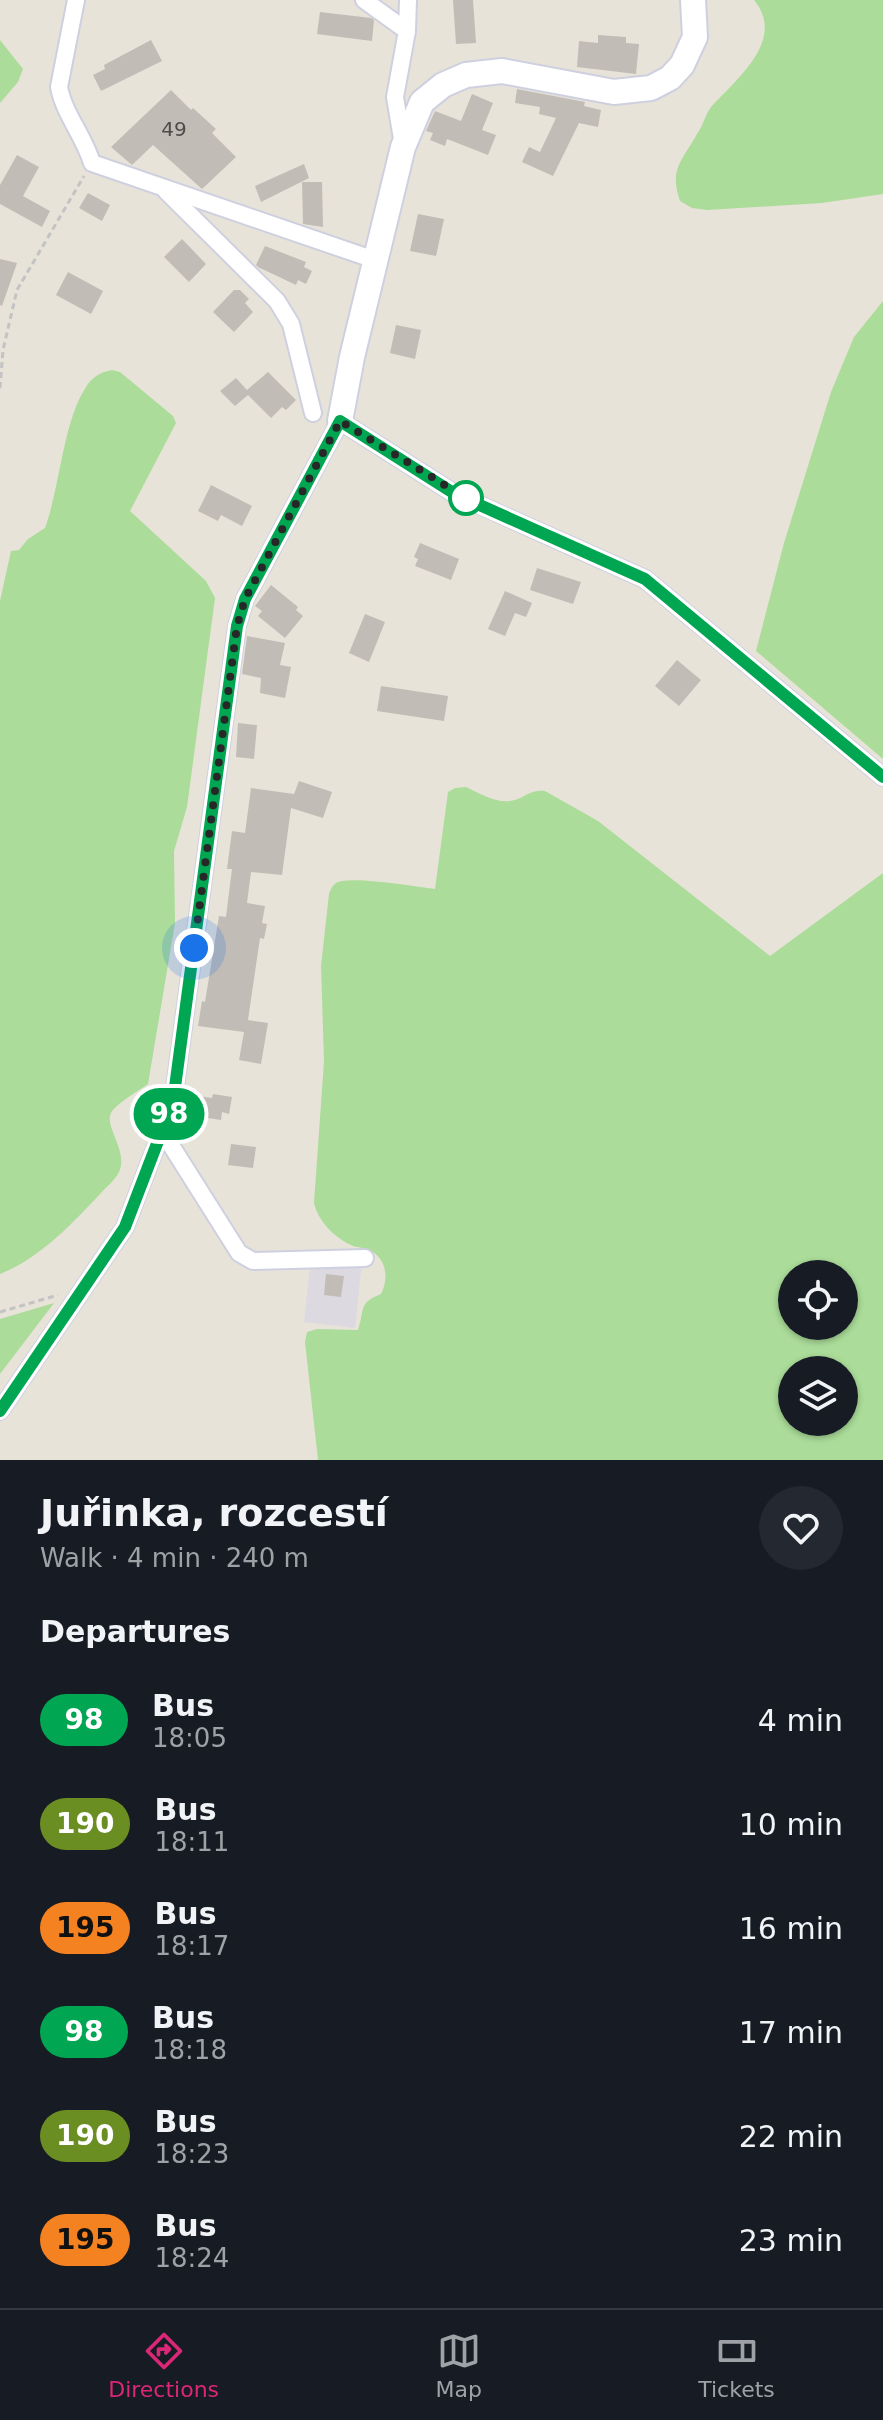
<!DOCTYPE html>
<html lang="en">
<head>
<meta charset="utf-8">
<style>
  :root { --surface:#171b24; --page:#242831; --text:#f1f3f6; --muted:#9ea1a6; --line:#363941; --accent:#db2777 }
  body { margin:0; font-family:"DejaVu Sans",sans-serif; background:var(--page); color:var(--text); height:100vh; display:flex; flex-direction:column; font-size:30px; white-space:nowrap }
  * { box-sizing:border-box; margin:0 }
  p { font-size:26px; color:var(--muted) }
  .icon { flex:none; width:44px; height:44px; fill:none; stroke:currentColor; stroke-width:2; stroke-linecap:round; stroke-linejoin:round }
  .map { position:relative; height:1460px; overflow:hidden }
  .panel { display:flex; flex-direction:column; background:var(--surface); flex:1 }
  .panel>* { flex:none }
  .badge { padding:0 16px; border-radius:26px; font-size:28px; line-height:52px }
  .buttons { position:absolute; left:778px; top:1260px; display:grid; gap:16px }
  .buttons a { display:grid; place-items:center; width:80px; height:80px; border-radius:50%; background:var(--surface); box-shadow:0 2px 6px #0004; font-size:40px }
  .you { position:absolute; width:40px; height:40px; margin:-20px; border:6px solid #fff; border-radius:50%; background:#1a73e8; box-shadow:0 0 0 12px #1a73e833 }
  .map>.badge { position:absolute; translate:-50% -50%; box-shadow:0 0 0 4px #fff }
  h2 { padding:0 40px; font-size:30px; line-height:72px }
  .round { display:grid; place-items:center; flex:none; width:84px; height:84px; border-radius:42px; background:var(--page) }
  .overview { display:flex; align-items:center; justify-content:space-between; height:136px; padding:0 40px }
  h1 { font-size:38px; font-weight:600; line-height:60px }
  ul { padding:0; list-style:none }
  li { display:flex; align-items:center; gap:24px; height:104px; padding:0 40px }
  li div { flex:1 }
  li b { display:block; font-size:30px }
  li em { font-style:normal }
  li .badge { min-width:88px; font-weight:700; text-align:center }
  .dock { display:flex; justify-content:space-around; align-items:center; height:112px; border-top:2px solid var(--line); background:var(--surface); font-size:22px; color:var(--muted) }
  .dock a { display:grid; justify-items:center; gap:4px }
  .dock .active { color:var(--accent) }
  .map>svg:first-child { display:block }
  .industrial { fill:#dcd9e1 }
  .green { fill:#abdc99; fill-rule:evenodd }
  .building { fill:#c1bcb6 }
  .lines { fill:none; stroke-linecap:round; stroke-linejoin:round }
  .street-casing { stroke:#ced0df; stroke-width:20 }
  .secondary-casing { stroke:#ced0df; stroke-width:28 }
  .path { stroke:#c3c3c3; stroke-width:3; stroke-dasharray:6 4; stroke-linecap:butt }
  .street { stroke:#fff; stroke-width:16 }
  .secondary { stroke:#fff; stroke-width:24 }
  .line-casing { stroke:#fff; stroke-width:18 }
  .line { stroke:#00a651; stroke-width:12 }
  .walk { stroke:#272727; stroke-width:8; stroke-dasharray:0 14.4 }
  .stop-dot { fill:#fff; stroke:#00a651; stroke-width:4 }
  .labels { text-anchor:middle; dominant-baseline:central; stroke-width:8; stroke-linejoin:round; paint-order:stroke }
  .number-label { font-size:20px; fill:#4e4c4b }
</style>
</head>
<body>
<div class="map">
<svg width="883" height="1460" viewBox="0 0 883 1460">
  <rect width="100%" height="100%" fill="#e8e3d9"/>
  <polygon class="industrial" points="362,1261 355,1328 304,1322 310,1266"/>
  <g class="green">
    <path d="M 754,0 L 883,0 L 883,194 L 822,203 L 707,210 L 692,208 L 680,201 C 669,169 682,161 697,134 C 703,126 705,115 711,107 C 736,79 787,40 754,0 Z"/>
    <polygon points="0,40 23,69 18,82 0,103"/>
    <polygon points="883,301 883,759 756,651 784,543 831,392 854,337"/>
    <path d="M 112,370 L 120,372 L 173,416 L 176,423 L 130,511 L 206,581 L 215,598 L 187,807 L 174,851 L 175,923 L 148,1084 C 137,1092 122,1100 113,1110 C 100,1124 131,1151 118,1174 C 114,1181 106,1187 101,1193 C 73,1223 39,1259 0,1274 L 0,601 L 11,551 L 19,550 L 28,539 L 45,528 C 60,487 63,422 86,387 C 92,377 101,372 112,370 Z"/>
    <path d="M 466,787 C 481,794 498,805 515,800 C 526,796 533,789 545,791 L 598,821 L 770,956 L 883,873 L 883,1460 L 318,1460 L 305,1342 L 307,1332 L 317,1329 L 358,1330 C 365,1309 358,1303 381,1294 C 389,1279 387,1258 369,1250 C 364,1247 356,1248 351,1245 C 334,1237 318,1221 314,1203 L 324,1061 L 321,966 L 329,894 C 331,889 331,887 336,883 C 349,875 417,887 435,889 L 448,792 L 455,788 ZM 792,1274 L 844,1274 L 844,1326 L 792,1326 ZM 792,1370 L 844,1370 L 844,1422 L 792,1422 Z"/>
    <polygon points="54,1303 0,1374 0,1319"/>
  </g>
  <g class="building">
    <polygon points="453,0 473,0 476,43 456,44"/>
    <polygon points="320,12 371,18 374,20 372,41 317,34"/>
    <polygon points="598,35 626,37 626,43 639,44 636,74 577,67 579,41 598,43"/>
    <polygon points="151,40 162,61 101,91 93,75 105,69 104,65"/>
    <polygon points="517,89 585,102 584,106 601,110 598,127 579,123 553,176 522,162 529,147 540,152 556,118 539,114 540,107 515,103"/>
    <polygon points="171,90 191,110 193,108 216,129 212,133 236,157 202,189 153,145 132,165 111,147"/>
    <polygon points="472,94 493,103 482,130 496,135 488,155 447,139 445,146 430,140 433,133 426,131 435,111 461,121"/>
    <polygon points="17,155 39,167 23,196 50,211 42,227 0,204 0,185"/>
    <polygon points="304,164 309,178 261,202 255,186"/>
    <polygon points="302,182 322,182 323,227 303,224"/>
    <polygon points="88,193 110,205 102,221 79,208"/>
    <polygon points="418,214 444,219 436,256 410,251"/>
    <polygon points="182,239 206,264 189,282 164,257"/>
    <polygon points="265,246 306,262 304,267 312,271 306,284 298,280 296,285 258,267 256,265"/>
    <polygon points="0,259 17,263 2,306 0,305"/>
    <polygon points="68,272 103,291 91,314 56,295"/>
    <polygon points="234,290 240,290 249,299 245,303 253,312 234,332 213,312"/>
    <polygon points="396,325 421,330 415,359 390,353"/>
    <polygon points="268,372 296,400 286,410 282,407 271,418 248,395 235,406 220,391 236,378 247,390"/>
    <polygon points="211,485 252,506 242,526 221,515 218,521 198,511"/>
    <polygon points="420,543 459,559 451,580 415,566 418,559 414,557"/>
    <polygon points="537,568 581,582 573,604 530,590"/>
    <polygon points="271,585 298,607 296,610 303,616 285,638 258,616 262,611 255,606"/>
    <polygon points="505,591 532,603 526,617 515,613 505,636 488,629"/>
    <polygon points="365,614 385,622 369,662 349,653"/>
    <polygon points="247,636 285,643 280,665 291,667 285,698 260,693 261,678 242,674"/>
    <polygon points="677,660 701,680 679,706 655,686"/>
    <polygon points="381,686 448,696 444,721 377,711"/>
    <polygon points="238,723 257,725 254,759 236,757"/>
    <polygon points="299,781 332,792 323,818 291,808 282,875 251,872 247,903 265,906 262,923 267,924 264,939 260,938 248,1020 268,1023 261,1064 239,1060 244,1032 198,1026 202,1001 205,1002 219,916 226,917 232,869 227,869 232,831 245,833 251,788 294,794"/>
    <polygon points="213,1094 232,1097 229,1114 222,1112 221,1120 189,1115 192,1095 212,1098"/>
    <polygon points="231,1144 256,1147 253,1168 228,1165"/>
    <polygon points="326,1274 344,1276 341,1297 324,1295"/>
  </g>
  <g class="lines">
    <defs>
      <g id="street">
        <path d="M 76,0 L 59,87 C 64,114 84,136 92,163 L 375,260"/>
        <polyline points="364,0 407,31"/>
        <polyline points="403,145 395,97 407,31 408,0"/>
        <polyline points="166,191 277,301 291,324 313,413"/>
        <polyline points="162,1131 239,1253 253,1261 365,1258"/>
        <polyline points="0,1411 125,1227 173,1102 237,626 245,599 340,421 455,494 645,579 883,777"/>
      </g>
      <polyline id="secondary" points="340,421 352,357 403,147 422,102 443,85 466,75 502,71 614,92 651,88 670,78 682,65 695,37 693,0"/>
    </defs>
    <use href="#street" class="street-casing"/>
    <use href="#secondary" class="secondary-casing"/>
    <g class="path">
      <polyline points="0,388 3,350 17,290 84,176"/>
      <polyline points="0,1312 58,1295"/>
    </g>
    <use href="#street" class="street"/>
    <use href="#secondary" class="secondary"/>
  </g>
  <g class="lines">
    <defs>
      <polyline id="line" points="0,1411 125,1227 173,1102 237,626 245,599 340,421 455,494 645,579 883,777"/>
    </defs>
    <use href="#line" class="line-casing"/>
    <use href="#line" class="line"/>
    <polyline class="walk" points="194,948 237,626 245,599 340,421 466,498"/>
  </g>
  <circle class="stop-dot" cx="466" cy="498" r="16"/>
  <g class="labels">
    <g class="number-label">
      <text x="174" y="129">49</text>
    </g>
  </g>
</svg>
<div class="buttons">
<a><svg class="icon" aria-label="locate" viewBox="0 0 24 24"><circle cx="12" cy="12" r="6"/><path d="M12 2v4M12 18v4M2 12h4M18 12h4"/></svg></a>
<a><svg class="icon" aria-label="layers" viewBox="0 0 24 24"><path d="M12 4l9 5-9 5-9-5zM3 14l9 5 9-5"/></svg></a>
</div>
<div class="you" style="left:194px;top:948px"></div>
<b class="badge" style="left:169px;top:1114px;background:#00a651;color:#fff">98</b>
</div>
<section class="panel">
<div class="overview"><div><h1>Juřinka, rozcestí</h1><p>Walk · 4 min · 240 m</p></div><a class="round"><svg class="icon" aria-label="heart" viewBox="0 0 24 24"><path d="M12 20l-8-8c-3-5 5-10 8-4 3-6 11-1 8 4z"/></svg></a></div>
<h2>Departures</h2>
<ul>
<li><span class="badge" style="background:#00a651;color:#fff">98</span><div><b>Bus</b><p>18:05</p></div><em>4 min</em></li>
<li><span class="badge" style="background:#6b8e23;color:#fff">190</span><div><b>Bus</b><p>18:11</p></div><em>10 min</em></li>
<li><span class="badge" style="background:#f58220;color:#111">195</span><div><b>Bus</b><p>18:17</p></div><em>16 min</em></li>
<li><span class="badge" style="background:#00a651;color:#fff">98</span><div><b>Bus</b><p>18:18</p></div><em>17 min</em></li>
<li><span class="badge" style="background:#6b8e23;color:#fff">190</span><div><b>Bus</b><p>18:23</p></div><em>22 min</em></li>
<li><span class="badge" style="background:#f58220;color:#111">195</span><div><b>Bus</b><p>18:24</p></div><em>23 min</em></li>
</ul>
</section>
<nav class="dock">
<a class="active"><svg class="icon" aria-label="directions" viewBox="0 0 24 24"><path d="M12 3l9 9-9 9-9-9zM9 14v-3h6M13 9l2 2-2 2"/></svg>Directions</a>
<a><svg class="icon" aria-label="map" viewBox="0 0 24 24"><path d="M3 6l6-2 6 2 6-2v14l-6 2-6-2-6 2zM9 4v14M15 6v14"/></svg>Map</a>
<a><svg class="icon" aria-label="tickets" viewBox="0 0 24 24"><path d="M3 7h18v10H3zM15 7v10"/></svg>Tickets</a>
</nav>
</body>
</html>
